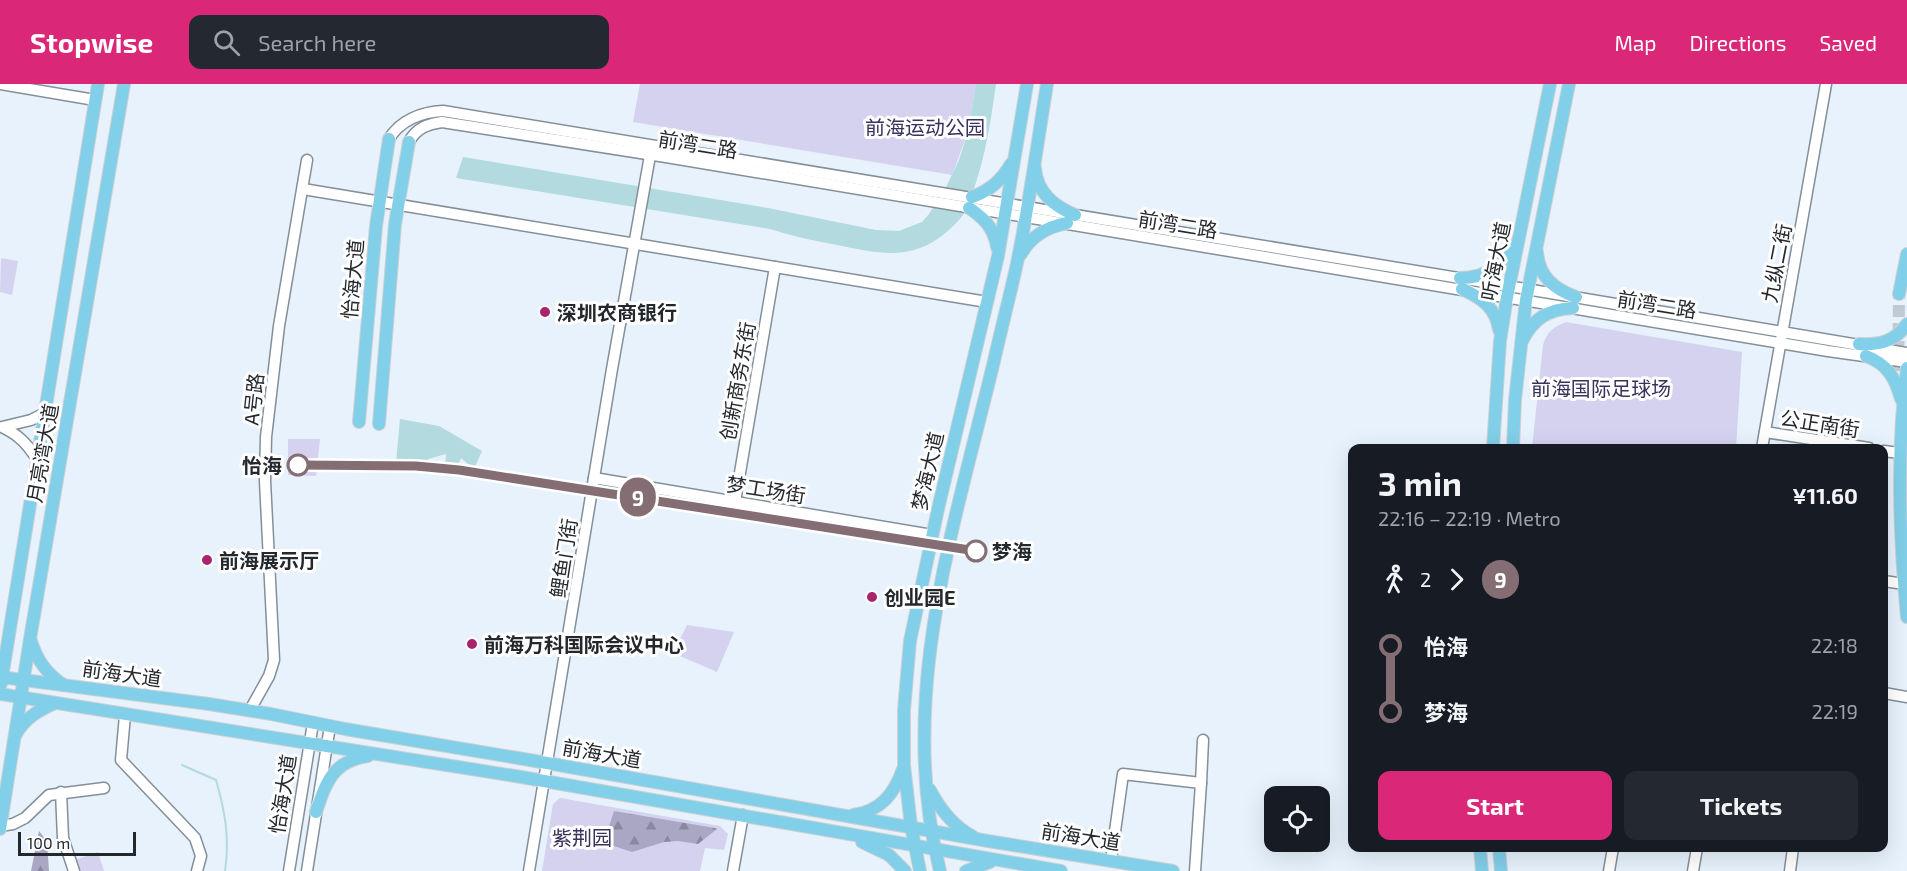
<!DOCTYPE html>
<html lang="en">
<head>
<meta charset="utf-8">
<style>
  :root { --surface:#171b24; --page:#242831; --text:#f1f3f6; --muted:#9ea1a6; --accent:#db2777 }
  body { margin:0; font-family:"Exo 2","Noto Sans SC",sans-serif; background:var(--page); color:var(--text); height:100vh; display:flex; flex-direction:column; font-size:22px; white-space:nowrap }
  * { box-sizing:border-box; margin:0 }
  p { font-size:20px; color:var(--muted) }
  .icon { flex:none; width:33px; height:33px; fill:none; stroke:currentColor; stroke-width:2; stroke-linecap:round; stroke-linejoin:round }
  .map { position:relative; flex:1; overflow:hidden }
  .side { position:absolute; left:1348px; top:360px; width:540px; height:408px; display:flex; flex-direction:column; background:var(--surface); border-radius:12px; box-shadow:0 6px 24px #0002 }
  .side>* { flex:none }
  .badge { padding:0 12px; border-radius:20px; font-size:21px; line-height:39px }
  .controls { position:absolute; left:1264px; top:702px; display:grid; gap:12px }
  .controls a { display:grid; place-items:center; width:66px; height:66px; border-radius:12px; background:var(--surface); box-shadow:0 6px 24px #0002; font-size:30px }
  .scale { position:absolute; left:18px; bottom:15px; width:118px; box-sizing:border-box; padding-left:6px; border:3px solid #24282c; border-top:0; font-size:16px; line-height:21px; white-space:nowrap; color:#24282c; -webkit-text-stroke:4px #fefefe; paint-order:stroke }
  .map>.badge { position:absolute; translate:-50% -50%; box-shadow:0 0 0 3px #fff }
  .legs { display:flex; align-items:center; gap:9px; height:66px; padding:0 30px; font-size:20px }
  .legs p { margin-inline-start:auto }
  .head { display:flex; align-items:center; justify-content:space-between; height:102px; padding:0 30px }
  h1 { font-size:33px; font-weight:700; line-height:45px }
  .primary-button { display:flex; gap:12px; margin-top:auto; padding:12px 30px }
  .primary-button a { flex:1; height:69px; border-radius:12px; background:var(--accent); color:#fff; font-size:24px; font-weight:700; line-height:69px; text-align:center }
  .primary-button a+a { background:var(--page); color:var(--text) }
  ul { padding:0 30px; list-style:none }
  li { display:flex; align-items:center; gap:21px; height:66px; font-size:22px }
  li i { display:grid; place-items:center; width:9px; height:100%; margin:0 8px; background:currentColor }
  li i::after { content:''; width:15px; height:15px; margin:-8px; border:4px solid; border-radius:50%; background:var(--surface) }
  li p { margin-inline-start:auto }
  li:first-child i { background:linear-gradient(#0000 50%,currentColor 0) }
  li:last-child i { background:linear-gradient(currentColor 50%,#0000 0) }
  header { display:flex; align-items:center; gap:36px; box-sizing:border-box; height:84px; padding:0 30px; background:var(--accent); color:#fff }
  header strong { font-size:28px }
  nav { display:flex; gap:33px; margin-inline-start:auto; font-size:21px }
  .search { width:420px; height:54px; background:var(--page); display:flex; align-items:center; gap:15px; box-sizing:border-box; padding:0 21px; border-radius:12px; color:var(--muted); font-size:22px }
  .map>svg:first-child { display:block }
  .green { fill:#d4d2ef }
  .forest { fill:url(#forest-firs) }
  .water { fill:#b3dade }
  .lines { fill:none; stroke-linecap:round; stroke-linejoin:round }
  .stream { stroke:#b3dade; stroke-width:2 }
  .major-tunnel { stroke:#c0cad2; stroke-width:12; stroke-dasharray:12 6; stroke-linecap:butt }
  .minor-casing { stroke:#848f98; stroke-width:13 }
  .major-casing { stroke:#cfd0d1; stroke-width:14 }
  .minor { stroke:#fff; stroke-width:10 }
  .major { stroke:#81cfe8; stroke-width:12 }
  .line-1-casing { stroke:#fff; stroke-width:14 }
  .line-1 { stroke:#846e74; stroke-width:9 }
  .poi-dot { fill:#a8246e; stroke:#fefefe; stroke-width:2 }
  .stop-1-dot { fill:#fff; stroke:#846e74; stroke-width:3 }
  .labels { text-anchor:middle; dominant-baseline:central; stroke-width:6; stroke-linejoin:round; paint-order:stroke }
  .park-label { font-size:20px; fill:#38335c; stroke:#fefefe }
  .street-label { font-size:20px; fill:#24282c; stroke:#fefefe }
  .poi-label { font-size:20px; font-weight:bold; fill:#24282c; stroke:#fefefe; text-anchor:start }
  .stop-label { font-size:20px; font-weight:bold; fill:#24282c; stroke:#fefefe; text-anchor:end }
</style>
</head>
<body>
<header>
<strong>Stopwise</strong>
<div class="search"><svg class="icon" aria-label="search" viewBox="0 0 24 24"><circle cx="10" cy="10" r="6"/><path d="M15 15l6 6"/></svg>Search here</div>
<nav><a>Map</a><a>Directions</a><a>Saved</a></nav>
</header>
<div class="map">
<svg width="1907" height="787" viewBox="0 0 1907 787">
  <defs>
    <pattern id="forest-firs" width="22" height="20" patternUnits="userSpaceOnUse" patternTransform="scale(1.5)"><rect width="22" height="20" fill="#a9a7c4"/><path d="M5 1l3.5 6h-7zM16 11l3.5 6h-7z" fill="#89889f"/></pattern>
  </defs>
  <rect width="100%" height="100%" fill="#e7f2fc"/>
  <g class="green">
    <polygon points="640,0 976,0 968,48 952,91 633,38"/>
    <polygon points="1,174 18,177 12,211 0,208"/>
    <path d="M 1566,238 L 1742,268 L 1736,364 L 1532,364 L 1543,261 C 1547,248 1553,243 1566,238 Z"/>
    <polygon points="288,355 320,355 316,392 288,391"/>
    <polygon points="687,541 734,548 717,588 673,569"/>
    <polygon points="560,714 720,742 728,750 724,766 705,764 700,787 542,787 553,720"/>
    <polygon points="98,768 104,787 79,787 75,776"/>
  </g>
  <g class="forest">
    <polygon points="614,727 715,744 717,745 698,760 678,757 664,758 632,768 608,760 606,752"/>
    <polygon points="39,747 47,757 49,787 31,787"/>
  </g>
  <g class="water">
    <path d="M 976,0 L 996,0 C 990,42 983,90 964,129 C 961,135 954,141 949,146 C 913,178 881,170 837,161 C 815,157 792,152 770,145 L 456,94 L 463,73 L 768,124 L 876,146 L 899,147 L 922,138 L 929,130 L 947,101 L 959,76 L 968,48 Z"/>
    <polygon points="400,335 439,342 482,367 474,385 461,374 458,381 455,381 455,384 445,385 446,370 428,375 426,382 396,378"/>
  </g>
  <g class="lines">
    <path class="stream" d="M 182,681 L 216,696 C 225,727 230,755 225,787"/>
    <polyline class="major-tunnel" points="1898,305 1899,210"/>
    <defs>
      <g id="minor">
        <polyline points="0,0 95,16"/>
        <path d="M 389,55 C 400,36 422,28 443,27 L 1544,208 L 1907,269"/>
        <path d="M 409,58 C 416,44 428,40 442,38 L 666,73 L 1828,267 L 1907,278"/>
        <polyline points="303,105 987,218"/>
        <polyline points="1765,348 1869,364"/>
        <polyline points="1762,364 1826,0"/>
        <polyline points="1884,367 1899,369"/>
        <path d="M 37,375 C 27,360 19,351 2,343 L 31,336 L 45,329"/>
        <polyline points="594,394 932,451"/>
        <polyline points="735,418 775,183"/>
        <polyline points="1884,497 1904,500"/>
        <polyline points="1884,609 1907,613"/>
        <polyline points="250,626 269,592 274,576 265,397 266,353 279,242 307,76"/>
        <polyline points="125,631 121,676 195,754 201,772 197,787"/>
        <polyline points="1201,699 1203,656"/>
        <polyline points="61,708 63,754 74,787"/>
        <polyline points="0,742 13,740 25,734 49,711 104,704"/>
        <polyline points="1111,776 1123,690 1201,699 1195,787"/>
        <polyline points="289,787 313,639"/>
        <polyline points="307,787 330,642"/>
        <polyline points="529,787 612,285 651,66"/>
        <polyline points="733,787 743,731"/>
        <polyline points="1609,787 1613,764"/>
        <polyline points="1693,787 1697,764"/>
        <polyline points="1790,787 1793,764"/>
      </g>
      <g id="major">
        <path d="M 1035,84 C 1037,109 1054,122 1075,131"/>
        <path d="M 972,113 C 989,107 1002,96 1011,80"/>
        <path d="M 969,124 C 984,134 994,144 997,163"/>
        <path d="M 1537,168 C 1539,193 1554,205 1576,213"/>
        <path d="M 1021,170 C 1031,152 1047,143 1067,139"/>
        <path d="M 1460,194 C 1487,194 1500,182 1515,161"/>
        <path d="M 1462,205 C 1482,214 1496,224 1499,246"/>
        <polyline points="1899,210 1907,170"/>
        <path d="M 1522,257 C 1533,235 1548,225 1573,224"/>
        <path d="M 1859,260 C 1879,261 1895,258 1907,240"/>
        <path d="M 1866,272 C 1887,280 1895,293 1901,315"/>
        <path d="M 1907,284 C 1896,367 1899,450 1907,533"/>
        <polyline points="359,338 376,142 389,55"/>
        <polyline points="379,340 395,140 409,58"/>
        <polyline points="1493,364 1500,257 1507,213 1550,0"/>
        <polyline points="1513,364 1515,316 1526,216 1569,0"/>
        <path d="M 31,557 C 37,576 46,589 62,600"/>
        <polyline points="0,593 209,620 271,630 345,645 547,679 988,757 1173,787"/>
        <polyline points="1,600 98,0"/>
        <polyline points="0,610 521,693 1061,787"/>
        <path d="M 16,650 C 25,634 39,626 55,619"/>
        <path d="M 930,706 C 940,725 953,742 972,752"/>
        <path d="M 316,728 C 326,698 333,677 368,672"/>
        <path d="M 853,731 C 881,727 894,710 903,685"/>
        <polyline points="0,745 30,555 124,0"/>
        <polyline points="862,758 889,771 905,787"/>
        <polyline points="1480,764 1482,787"/>
        <polyline points="1499,764 1501,787"/>
        <polyline points="920,787 911,742 904,681 904,626 910,557 938,425 998,172 1027,0"/>
        <path d="M 940,787 C 896,614 954,444 994,277 C 1001,246 1009,215 1016,184 C 1029,123 1037,61 1047,0"/>
        <polyline points="966,787 990,778"/>
      </g>
    </defs>
    <use href="#minor" class="minor-casing"/>
    <use href="#major" class="major-casing"/>
    <use href="#minor" class="minor"/>
    <use href="#major" class="major"/>
  </g>
  <g class="lines">
    <defs>
      <polyline id="line-1" points="298,381 416,382 459,386 976,467"/>
    </defs>
    <use href="#line-1" class="line-1-casing"/>
    <use href="#line-1" class="line-1"/>
  </g>
  <g class="poi-dot">
    <circle cx="545" cy="228" r="6"/>
    <circle cx="207" cy="476" r="6"/>
    <circle cx="872" cy="513" r="6"/>
    <circle cx="472" cy="560" r="6"/>
  </g>
  <g class="stop-1-dot">
    <circle cx="298" cy="381" r="10"/>
    <circle cx="976" cy="467" r="10"/>
  </g>
  <g class="labels">
    <g class="park-label">
      <text x="925" y="43">前海运动公园</text>
      <text x="1601" y="304">前海国际足球场</text>
      <text x="582" y="753">紫荆园</text>
    </g>
    <g class="street-label">
      <text transform="translate(698 60) rotate(9)">前湾二路</text>
      <text transform="translate(1178 140) rotate(9)">前湾二路</text>
      <text transform="translate(1495 177) rotate(-79)">听海大道</text>
      <text transform="translate(1776 179) rotate(-79)">九纵二街</text>
      <text transform="translate(352 195) rotate(-85)">怡海大道</text>
      <text transform="translate(1657 220) rotate(9)">前湾二路</text>
      <text transform="translate(737 297) rotate(-80)">创新商务东街</text>
      <text transform="translate(253 315) rotate(-84)">A号路</text>
      <text transform="translate(1820 339) rotate(9)">公正南街</text>
      <text transform="translate(42 369) rotate(-80)">月亮湾大道</text>
      <text transform="translate(927 387) rotate(-77)">梦海大道</text>
      <text transform="translate(766 405) rotate(9)">梦工场街</text>
      <text transform="translate(563 474) rotate(-81)">鲤鱼门街</text>
      <text transform="translate(122 589) rotate(8)">前海大道</text>
      <text transform="translate(602 669) rotate(10)">前海大道</text>
      <text transform="translate(282 710) rotate(-81)">怡海大道</text>
      <text transform="translate(1081 752) rotate(9)">前海大道</text>
    </g>
    <g class="poi-label">
      <text x="557" y="228">深圳农商银行</text>
      <text x="219" y="476">前海展示厅</text>
      <text x="884" y="513">创业园E</text>
      <text x="484" y="560">前海万科国际会议中心</text>
    </g>
    <g class="stop-label">
      <text x="282" y="381">怡海</text>
      <text x="992" y="467" text-anchor="start">梦海</text>
    </g>
  </g>
</svg>
<div class="controls">
<a><svg class="icon" aria-label="locate" viewBox="0 0 24 24"><circle cx="12" cy="12" r="6"/><path d="M12 2v4M12 18v4M2 12h4M18 12h4"/></svg></a>
</div>
<div class="scale">100 m</div>
<b class="badge" style="left:638px;top:413px;background:#846e74;color:#fff">9</b>
<section class="side">
<div class="head"><div><h1>3 min</h1><p>22:16 – 22:19 · Metro</p></div><b>¥11.60</b></div>
<div class="legs"><svg class="icon" aria-label="walk" viewBox="0 0 24 24"><circle cx="13" cy="4" r="2"/><path d="M13 8l-2 6 4 7M11 14l-3 7M7 12l3-4h3l4 4"/></svg>2<svg class="icon" aria-label="forward" viewBox="0 0 24 24"><path d="M9 5l7 7-7 7"/></svg><b class="badge" style="background:#846e74;color:#fff">9</b></div>
<ul>
<li><i style="color:#846e74"></i><b>怡海</b><p>22:18</p></li>
<li><i style="color:#846e74"></i><b>梦海</b><p>22:19</p></li>
</ul>
<div class="primary-button"><a>Start</a><a>Tickets</a></div>
</section>
</div>
</body>
</html>
